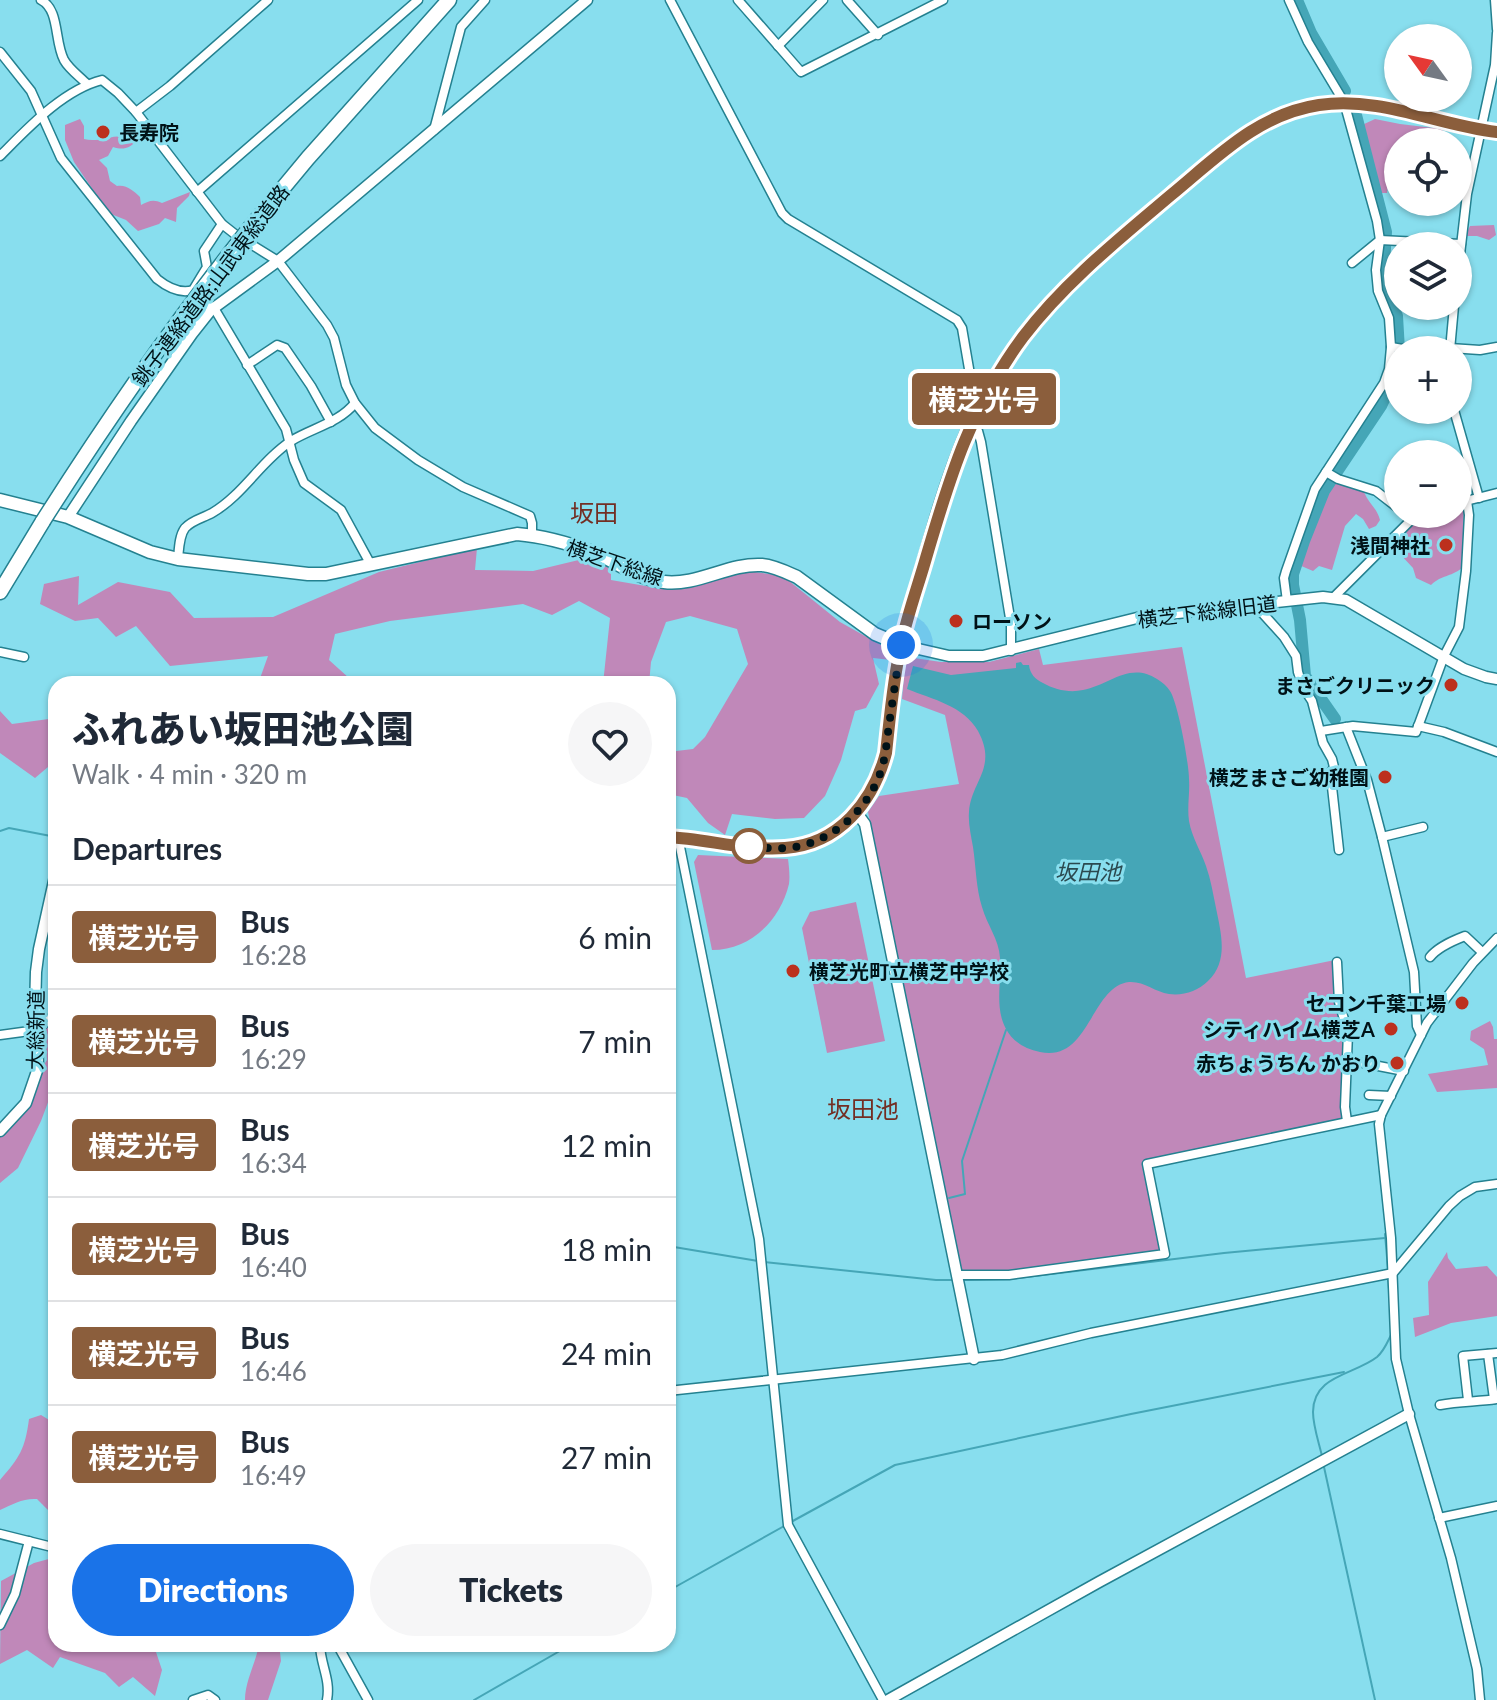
<!DOCTYPE html>
<html lang="en">
<head>
<meta charset="utf-8">
<style>
  :root { --surface:#fff; --page:#f6f6f7; --text:#1f2937; --muted:#747a83; --line:#e0e1e3; --accent:#1a73e8 }
  body { margin:0; font-family:Lato,"Noto Sans JP",sans-serif; background:var(--page); color:var(--text); height:100vh; display:flex; flex-direction:column; font-size:30px; white-space:nowrap }
  * { box-sizing:border-box; margin:0 }
  p { font-size:26px; color:var(--muted) }
  .icon { flex:none; width:44px; height:44px; fill:none; stroke:currentColor; stroke-width:2; stroke-linecap:round; stroke-linejoin:round }
  .map { position:relative; flex:1; overflow:hidden }
  .sheet { position:absolute; left:48px; top:676px; width:628px; height:976px; display:flex; flex-direction:column; background:var(--surface); border-radius:24px; box-shadow:0 2px 6px #0004 }
  .sheet>* { flex:none }
  .badge { padding:0 16px; border-radius:6px; font-size:28px; line-height:52px }
  .needle { width:52px; rotate:303deg }
  .fabs { position:absolute; left:1384px; top:24px; display:grid; gap:16px }
  .fabs a { display:grid; place-items:center; width:88px; height:88px; border-radius:50%; background:var(--surface); box-shadow:0 2px 6px #0004; font-size:40px }
  .you { position:absolute; width:40px; height:40px; margin:-20px; border:6px solid #fff; border-radius:50%; background:#1a73e8; box-shadow:0 0 0 12px #1a73e833 }
  .map>.badge { position:absolute; translate:-50% -50%; box-shadow:0 0 0 4px #fff }
  h2 { padding:0 24px; font-size:30px; line-height:72px }
  .round { display:grid; place-items:center; flex:none; width:84px; height:84px; border-radius:42px; background:var(--page) }
  .head { display:flex; align-items:center; justify-content:space-between; height:136px; padding:0 24px }
  h1 { font-size:38px; font-weight:800; line-height:60px }
  .action { display:flex; gap:16px; margin-top:auto; padding:16px 24px }
  .action a { flex:1; height:92px; border-radius:48px; background:var(--accent); color:#fff; font-size:32px; font-weight:800; line-height:92px; text-align:center }
  .action a+a { background:var(--page); color:var(--text) }
  ul { padding:0; list-style:none }
  li { display:flex; align-items:center; gap:24px; height:104px; padding:0 24px; border-top:2px solid var(--line) }
  li div { flex:1 }
  li b { display:block; font-size:30px }
  li em { font-style:normal }
  li .badge { min-width:88px; font-weight:700; text-align:center }
  .map>svg:first-child { display:block }
  .green { fill:#c088b9 }
  .water { fill:#45a6b7 }
  .lines { fill:none; stroke-linecap:round; stroke-linejoin:round }
  .stream { stroke:#45a6b7; stroke-width:2 }
  .river { stroke:#45a6b7; stroke-width:12 }
  .minor-casing { stroke:#248190; stroke-width:11 }
  .tertiary-casing { stroke:#248190; stroke-width:13 }
  .primary-casing { stroke:#248190; stroke-width:15 }
  .motorway-casing { stroke:#248190; stroke-width:17 }
  .minor { stroke:#fff; stroke-width:8 }
  .tertiary { stroke:#fff; stroke-width:10 }
  .primary { stroke:#fff; stroke-width:12 }
  .motorway { stroke:#fff; stroke-width:14 }
  .motorway-bridge-casing { stroke:#248190; stroke-width:17; stroke-linecap:butt }
  .motorway-bridge { stroke:#fff; stroke-width:14 }
  .line-casing { stroke:#fff; stroke-width:18 }
  .line { stroke:#8b5e3c; stroke-width:12 }
  .walk { stroke:#001217; stroke-width:8; stroke-dasharray:0 14.4 }
  .poi-dot { fill:#bc301e; stroke:#88deee; stroke-width:3 }
  .stop-dot { fill:#fff; stroke:#8b5e3c; stroke-width:4 }
  .labels { text-anchor:middle; dominant-baseline:central; stroke-width:6; stroke-linejoin:round; paint-order:stroke }
  .poi-label { font-size:20px; font-weight:bold; fill:#001217; stroke:#88deee; text-anchor:end }
  .street-label { font-size:20px; fill:#001217; stroke:#88deee }
  .water-label { font-size:22px; font-style:italic; fill:#2b494f; stroke:#88deee }
  .quarter-label { font-size:24px; fill:#732e23; stroke:#88deee }
</style>
</head>
<body>
<div class="map">
<svg width="1497" height="1700" viewBox="0 0 1497 1700">
  <rect width="100%" height="100%" fill="#88deee"/>
  <g class="green">
    <path d="M 80,119 L 84,126 L 84,139 C 102,144 120,129 136,141 C 129,149 123,150 113,147 L 108,156 L 99,160 L 107,168 L 110,181 L 117,186 C 126,184 134,191 140,197 L 141,205 C 149,201 153,199 162,203 L 190,192 L 189,196 L 177,208 L 176,222 L 165,218 L 159,224 L 138,231 L 126,220 L 111,214 L 93,190 L 74,162 L 65,140 L 65,125 Z"/>
    <polygon points="1375,119 1400,124 1442,129 1447,142 1398,142 1398,164 1391,164 1387,193 1381,193 1362,125"/>
    <polygon points="1494,225 1496,235 1489,240 1477,236 1465,236 1470,226"/>
    <path d="M 1334,482 L 1364,492 C 1369,504 1377,508 1380,520 L 1376,526 L 1369,529 L 1363,519 L 1356,514 L 1345,526 L 1332,570 L 1319,566 L 1313,571 L 1299,565 L 1326,493 Z"/>
    <path d="M 1464,506 L 1462,568 C 1449,578 1443,574 1431,585 L 1416,578 L 1413,568 L 1400,554 L 1407,538 L 1406,530 C 1420,517 1439,514 1458,514 L 1458,508 Z"/>
    <polygon points="477,548 475,570 533,571 587,558 611,569 611,580 663,589 747,571 783,576 840,622 890,650 891,660 873,658 879,684 866,708 855,711 841,760 825,796 804,818 775,819 732,814 725,835 708,823 687,798 668,794 668,752 693,749 705,737 748,664 737,629 690,616 666,622 651,662 649,684 603,684 610,618 579,601 552,615 523,604 390,621 335,634 329,660 349,678 350,684 258,684 268,656 170,666 136,626 116,637 98,618 75,621 40,604 44,584 79,576 78,605 118,582 170,592 194,618 273,617 379,572"/>
    <polygon points="1182,647 1246,978 1335,960 1345,1033 1343,1115 1340,1121 1144,1162 1162,1252 1007,1272 961,1273 868,812 879,796 959,784 945,715 902,699 905,664 914,658 941,662 989,662 1039,649 1043,665"/>
    <polygon points="0,711 12,724 56,718 56,765 48,767 35,778 0,753"/>
    <path d="M 698,855 L 788,859 C 789,867 790,876 789,884 C 780,921 750,950 712,950 L 694,862 Z"/>
    <polygon points="856,902 885,1041 827,1053 802,928 810,912"/>
    <polygon points="56,1019 56,1081 41,1121 18,1168 0,1183 0,1133 47,1060 45,1028"/>
    <polygon points="1490,1021 1493,1027 1494,1039 1497,1039 1497,1088 1437,1092 1428,1074 1488,1065 1484,1049 1470,1040 1471,1031"/>
    <polygon points="1447,1252 1448,1258 1456,1269 1487,1266 1497,1277 1497,1316 1451,1323 1415,1337 1413,1318 1429,1315 1428,1282"/>
    <path d="M 41,1415 L 54,1423 C 58,1438 59,1469 51,1482 L 56,1488 L 56,1508 L 48,1510 L 37,1499 C 23,1498 13,1504 0,1510 L 0,1480 C 20,1457 25,1449 29,1419 Z"/>
    <polygon points="56,1557 56,1644 156,1644 154,1646 162,1670 155,1696 133,1677 119,1687 105,1673 60,1657 53,1668 27,1650 0,1664 1,1581 34,1563"/>
    <path d="M 259,1644 L 279,1644 L 281,1661 L 268,1700 L 245,1700 C 245,1681 256,1663 259,1644 Z"/>
  </g>
  <path class="water" d="M 1021,662 L 1023,665 L 1029,665 C 1030,674 1035,679 1043,683 C 1055,690 1070,693 1083,690 C 1109,685 1130,661 1157,679 C 1162,682 1167,686 1170,691 C 1178,703 1189,764 1189,779 C 1190,793 1187,807 1189,821 C 1192,838 1201,851 1206,866 C 1211,880 1213,894 1216,908 C 1221,933 1229,961 1208,981 C 1198,991 1183,996 1169,994 C 1155,992 1144,981 1129,982 C 1091,986 1089,1063 1040,1052 C 1025,1049 1013,1042 1006,1029 C 994,1007 1002,981 1000,958 C 999,939 987,925 982,907 C 976,888 976,867 973,847 C 971,836 968,823 969,812 C 971,781 998,768 978,731 C 964,706 932,699 907,689 L 913,666 L 951,675 L 1016,668 L 1016,663 Z"/>
  <g class="lines">
    <g class="stream">
      <polyline points="0,831 9,828 56,837"/>
      <polyline points="949,1198 965,1194 962,1161 1006,1030"/>
      <polyline points="1385,1234 1388,1269"/>
      <polyline points="668,1246 758,1261"/>
      <polyline points="764,1262 936,1280 952,1280"/>
      <polyline points="1388,1276 1389,1289"/>
      <polyline points="963,1280 1010,1279 1224,1253 1385,1238"/>
      <path d="M 1322,1456 C 1319,1443 1313,1426 1313,1412 C 1313,1375 1354,1375 1377,1357 C 1384,1351 1387,1343 1391,1335"/>
      <polyline points="1324,1467 1375,1700"/>
      <polyline points="791,1522 895,1465 1131,1414 1344,1372"/>
      <polyline points="668,1591 786,1525"/>
      <polyline points="474,1700 572,1644"/>
    </g>
    <g class="river">
      <polyline points="1297,0 1311,33 1345,91"/>
      <polyline points="1356,115 1386,232 1383,281 1387,296 1397,316 1399,350"/>
      <polyline points="1335,719 1305,676 1300,620 1293,585 1293,574 1304,541 1324,491 1381,406 1397,372 1398,362"/>
    </g>
    <defs>
      <g id="minor">
        <path d="M 41,0 C 60,10 54,41 64,60 C 69,69 79,76 87,84"/>
        <polyline points="670,0 782,213 788,219 957,320 962,328 973,392 976,398 982,402"/>
        <polyline points="738,0 801,72 943,0"/>
        <polyline points="847,0 878,35"/>
        <polyline points="1495,0 1497,29"/>
        <polyline points="778,46 823,0"/>
        <path d="M 0,52 L 31,91 L 61,158 L 157,279 C 167,287 180,294 193,290 L 207,267 L 204,251 L 222,224"/>
        <polyline points="136,112 170,86 268,0"/>
        <polyline points="434,130 461,27 485,0"/>
        <path d="M 0,156 C 28,128 63,90 102,80 L 118,93 L 136,112 L 222,224 L 236,235 L 278,261 L 327,325 L 334,338 L 346,385 L 355,403 L 375,428 L 418,460 L 463,487 L 530,516 L 532,523 L 532,535"/>
        <polyline points="197,192 418,0"/>
        <polyline points="1352,263 1380,240 1461,244"/>
        <polyline points="1458,272 1467,194 1495,65 1497,33"/>
        <polyline points="195,297 214,308 286,429 294,460 304,483 341,510 371,565"/>
        <polyline points="1391,347 1409,350"/>
        <polyline points="1450,348 1480,350 1497,347"/>
        <polyline points="1450,350 1454,306"/>
        <polyline points="247,365 277,345 285,348 311,386 331,422"/>
        <polyline points="1454,410 1479,498"/>
        <polyline points="970,425 978,431 981,442 1011,624 1011,651"/>
        <polyline points="1326,472 1338,479 1376,491 1398,508"/>
        <polyline points="1458,503 1497,493"/>
        <path d="M 178,559 C 179,549 179,536 185,528 C 192,520 203,518 212,513 C 243,495 261,461 291,441 C 312,428 339,423 355,403"/>
        <polyline points="1334,597 1410,521 1426,514"/>
        <polyline points="1287,601 1284,578 1286,571 1315,489 1384,383 1389,369 1391,347 1389,318 1378,291 1376,270 1380,240 1377,221 1344,102 1308,42 1289,0"/>
        <polyline points="1255,605 1284,637 1296,656 1298,672 1303,687 1312,701 1323,743 1332,759 1334,767 1331,772 1332,787 1339,850"/>
        <polyline points="0,652 24,657"/>
        <polyline points="1418,726 1444,732 1497,752"/>
        <polyline points="1346,727 1367,780 1382,837 1414,972 1417,1026 1421,1035"/>
        <polyline points="1321,731 1353,726 1416,732 1444,656 1459,627 1466,571 1469,515 1467,501"/>
        <polyline points="678,837 759,1239 788,1525 883,1700"/>
        <polyline points="1382,837 1423,827"/>
        <path d="M 1430,957 C 1438,947 1452,941 1465,936 L 1482,952"/>
        <polyline points="1337,962 1339,1002 1348,1033 1345,1107 1347,1121"/>
        <polyline points="0,1035 37,1030 56,1013"/>
        <polyline points="1363,1063 1404,1071"/>
        <polyline points="1369,1095 1391,1096"/>
        <polyline points="957,1275 1009,1275 1165,1254 1147,1164 1381,1115"/>
        <polyline points="1488,1354 1494,1399"/>
        <polyline points="668,1391 1002,1355 1091,1333 1393,1273 1449,1206 1460,1196 1475,1187 1497,1184"/>
        <polyline points="1468,1400 1463,1356 1497,1353"/>
        <path d="M 1440,1405 C 1460,1401 1477,1402 1497,1399"/>
        <polyline points="1439,1518 1497,1506"/>
        <polyline points="0,1534 56,1548"/>
        <polyline points="0,1625 15,1594 29,1541"/>
        <path d="M 320,1644 C 320,1664 331,1679 327,1700"/>
        <polyline points="337,1644 368,1700"/>
        <polyline points="193,1700 208,1695 215,1700"/>
        <polyline points="1480,1700 1477,1669 1451,1558 1409,1414 1396,1359 1391,1238 1379,1124 1381,1115 1427,1023 1473,963 1497,938"/>
      </g>
      <g id="tertiary">
        <polyline points="68,517 131,421 192,334 211,310 278,261 587,0"/>
        <polyline points="857,813 865,824 974,1359"/>
        <path d="M 668,837 C 707,839 746,850 784,848 C 803,847 820,839 836,829 C 880,801 885,759 891,712 C 894,689 898,667 901,645 L 949,656 L 983,656 L 1141,617 L 1323,597 L 1346,600 L 1464,669 L 1486,677 L 1497,679"/>
        <polyline points="0,1131 26,1103 38,1068 37,1030 35,1011 36,972 39,949 56,872"/>
        <polyline points="888,1700 1099,1582 1409,1414"/>
      </g>
      <path id="primary" d="M 0,500 L 68,517 L 150,552 L 178,559 L 308,574 L 326,574 L 517,534 C 542,536 571,544 595,553 C 617,562 639,580 664,582 C 697,586 729,563 762,565 C 774,566 786,572 797,577 L 875,634 L 901,645 C 922,572 939,494 970,425 C 1014,327 1095,258 1176,191 C 1220,155 1260,114 1319,105 C 1381,96 1437,125 1497,132"/>
      <g id="motorway">
        <polyline points="249,229 308,158 449,0"/>
        <polyline points="0,592 43,521"/>
      </g>
    </defs>
    <use href="#minor" class="minor-casing"/>
    <use href="#tertiary" class="tertiary-casing"/>
    <use href="#primary" class="primary-casing"/>
    <use href="#motorway" class="motorway-casing"/>
    <use href="#minor" class="minor"/>
    <use href="#tertiary" class="tertiary"/>
    <use href="#primary" class="primary"/>
    <use href="#motorway" class="motorway"/>
    <defs>
      <path id="motorway-bridge" d="M 43,521 C 107,420 175,322 249,229"/>
    </defs>
    <use href="#motorway-bridge" class="motorway-bridge-casing"/>
    <use href="#motorway-bridge" class="motorway-bridge"/>
  </g>
  <g class="lines">
    <defs>
      <path id="line" d="M 668,837 C 707,839 746,851 785,848 C 839,844 873,802 886,753 C 890,717 893,680 901,645 C 907,616 918,586 926,558 C 950,476 971,407 1023,337 C 1064,283 1119,239 1171,195 C 1216,158 1258,114 1319,105 C 1381,96 1437,125 1497,132"/>
    </defs>
    <use href="#line" class="line-casing"/>
    <use href="#line" class="line"/>
    <path class="walk" d="M 749,846 L 744,846 C 758,847 773,849 788,848 C 832,843 869,810 882,768 C 886,754 887,739 889,725 C 893,698 897,671 901,645"/>
  </g>
  <g class="poi-dot">
    <circle cx="103" cy="132" r="8"/>
    <circle cx="1446" cy="545" r="8"/>
    <circle cx="956" cy="621" r="8"/>
    <circle cx="1451" cy="685" r="8"/>
    <circle cx="1385" cy="777" r="8"/>
    <circle cx="793" cy="971" r="8"/>
    <circle cx="1462" cy="1003" r="8"/>
    <circle cx="1391" cy="1029" r="8"/>
    <circle cx="1397" cy="1063" r="8"/>
  </g>
  <circle class="stop-dot" cx="749" cy="846" r="16"/>
  <g class="labels">
    <g class="poi-label">
      <text x="119" y="132" text-anchor="start">長寿院</text>
      <text x="1430" y="545">浅間神社</text>
      <text x="972" y="621" text-anchor="start">ローソン</text>
      <text x="1435" y="685">まさごクリニック</text>
      <text x="1369" y="777">横芝まさご幼稚園</text>
      <text x="809" y="971" text-anchor="start">横芝光町立横芝中学校</text>
      <text x="1446" y="1003">セコン千葉工場</text>
      <text x="1375" y="1029">シティハイム横芝A</text>
      <text x="1381" y="1063">赤ちょうちん かおり</text>
    </g>
    <g class="street-label">
      <text transform="translate(210 285) rotate(-53)">銚子連絡道路;山武東総道路</text>
      <text transform="translate(615 562) rotate(19)">横芝下総線</text>
      <text transform="translate(1207 611) rotate(-7)">横芝下総線旧道</text>
      <text transform="translate(35 1030) rotate(-89)">大総新道</text>
    </g>
    <g class="water-label">
      <text x="1088" y="871">坂田池</text>
    </g>
    <g class="quarter-label">
      <text x="594" y="512">坂田</text>
      <text x="863" y="1108">坂田池</text>
    </g>
  </g>
</svg>
<div class="fabs">
<a><svg class="needle" viewBox="-14 -14 28 28"><path d="M0-13l5 13h-10z" fill="#e53935"/><path d="M0 13l5-13h-10z" fill="#747a83"/></svg></a>
<a><svg class="icon" aria-label="locate" viewBox="0 0 24 24"><circle cx="12" cy="12" r="6"/><path d="M12 2v4M12 18v4M2 12h4M18 12h4"/></svg></a>
<a><svg class="icon" aria-label="layers" viewBox="0 0 24 24"><path d="M12 4l9 5-9 5-9-5zM3 14l9 5 9-5"/></svg></a>
<a>+</a>
<a>−</a>
</div>
<div class="you" style="left:901px;top:645px"></div>
<b class="badge" style="left:984px;top:399px;background:#8b5e3c;color:#fff">横芝光号</b>
<section class="sheet">
<div class="head"><div><h1>ふれあい坂田池公園</h1><p>Walk · 4 min · 320 m</p></div><a class="round"><svg class="icon" aria-label="heart" viewBox="0 0 24 24"><path d="M12 20l-8-8c-3-5 5-10 8-4 3-6 11-1 8 4z"/></svg></a></div>
<h2>Departures</h2>
<ul>
<li><span class="badge" style="background:#8b5e3c;color:#fff">横芝光号</span><div><b>Bus</b><p>16:28</p></div><em>6 min</em></li>
<li><span class="badge" style="background:#8b5e3c;color:#fff">横芝光号</span><div><b>Bus</b><p>16:29</p></div><em>7 min</em></li>
<li><span class="badge" style="background:#8b5e3c;color:#fff">横芝光号</span><div><b>Bus</b><p>16:34</p></div><em>12 min</em></li>
<li><span class="badge" style="background:#8b5e3c;color:#fff">横芝光号</span><div><b>Bus</b><p>16:40</p></div><em>18 min</em></li>
<li><span class="badge" style="background:#8b5e3c;color:#fff">横芝光号</span><div><b>Bus</b><p>16:46</p></div><em>24 min</em></li>
<li><span class="badge" style="background:#8b5e3c;color:#fff">横芝光号</span><div><b>Bus</b><p>16:49</p></div><em>27 min</em></li>
</ul>
<div class="action"><a>Directions</a><a>Tickets</a></div>
</section>
</div>
</body>
</html>
